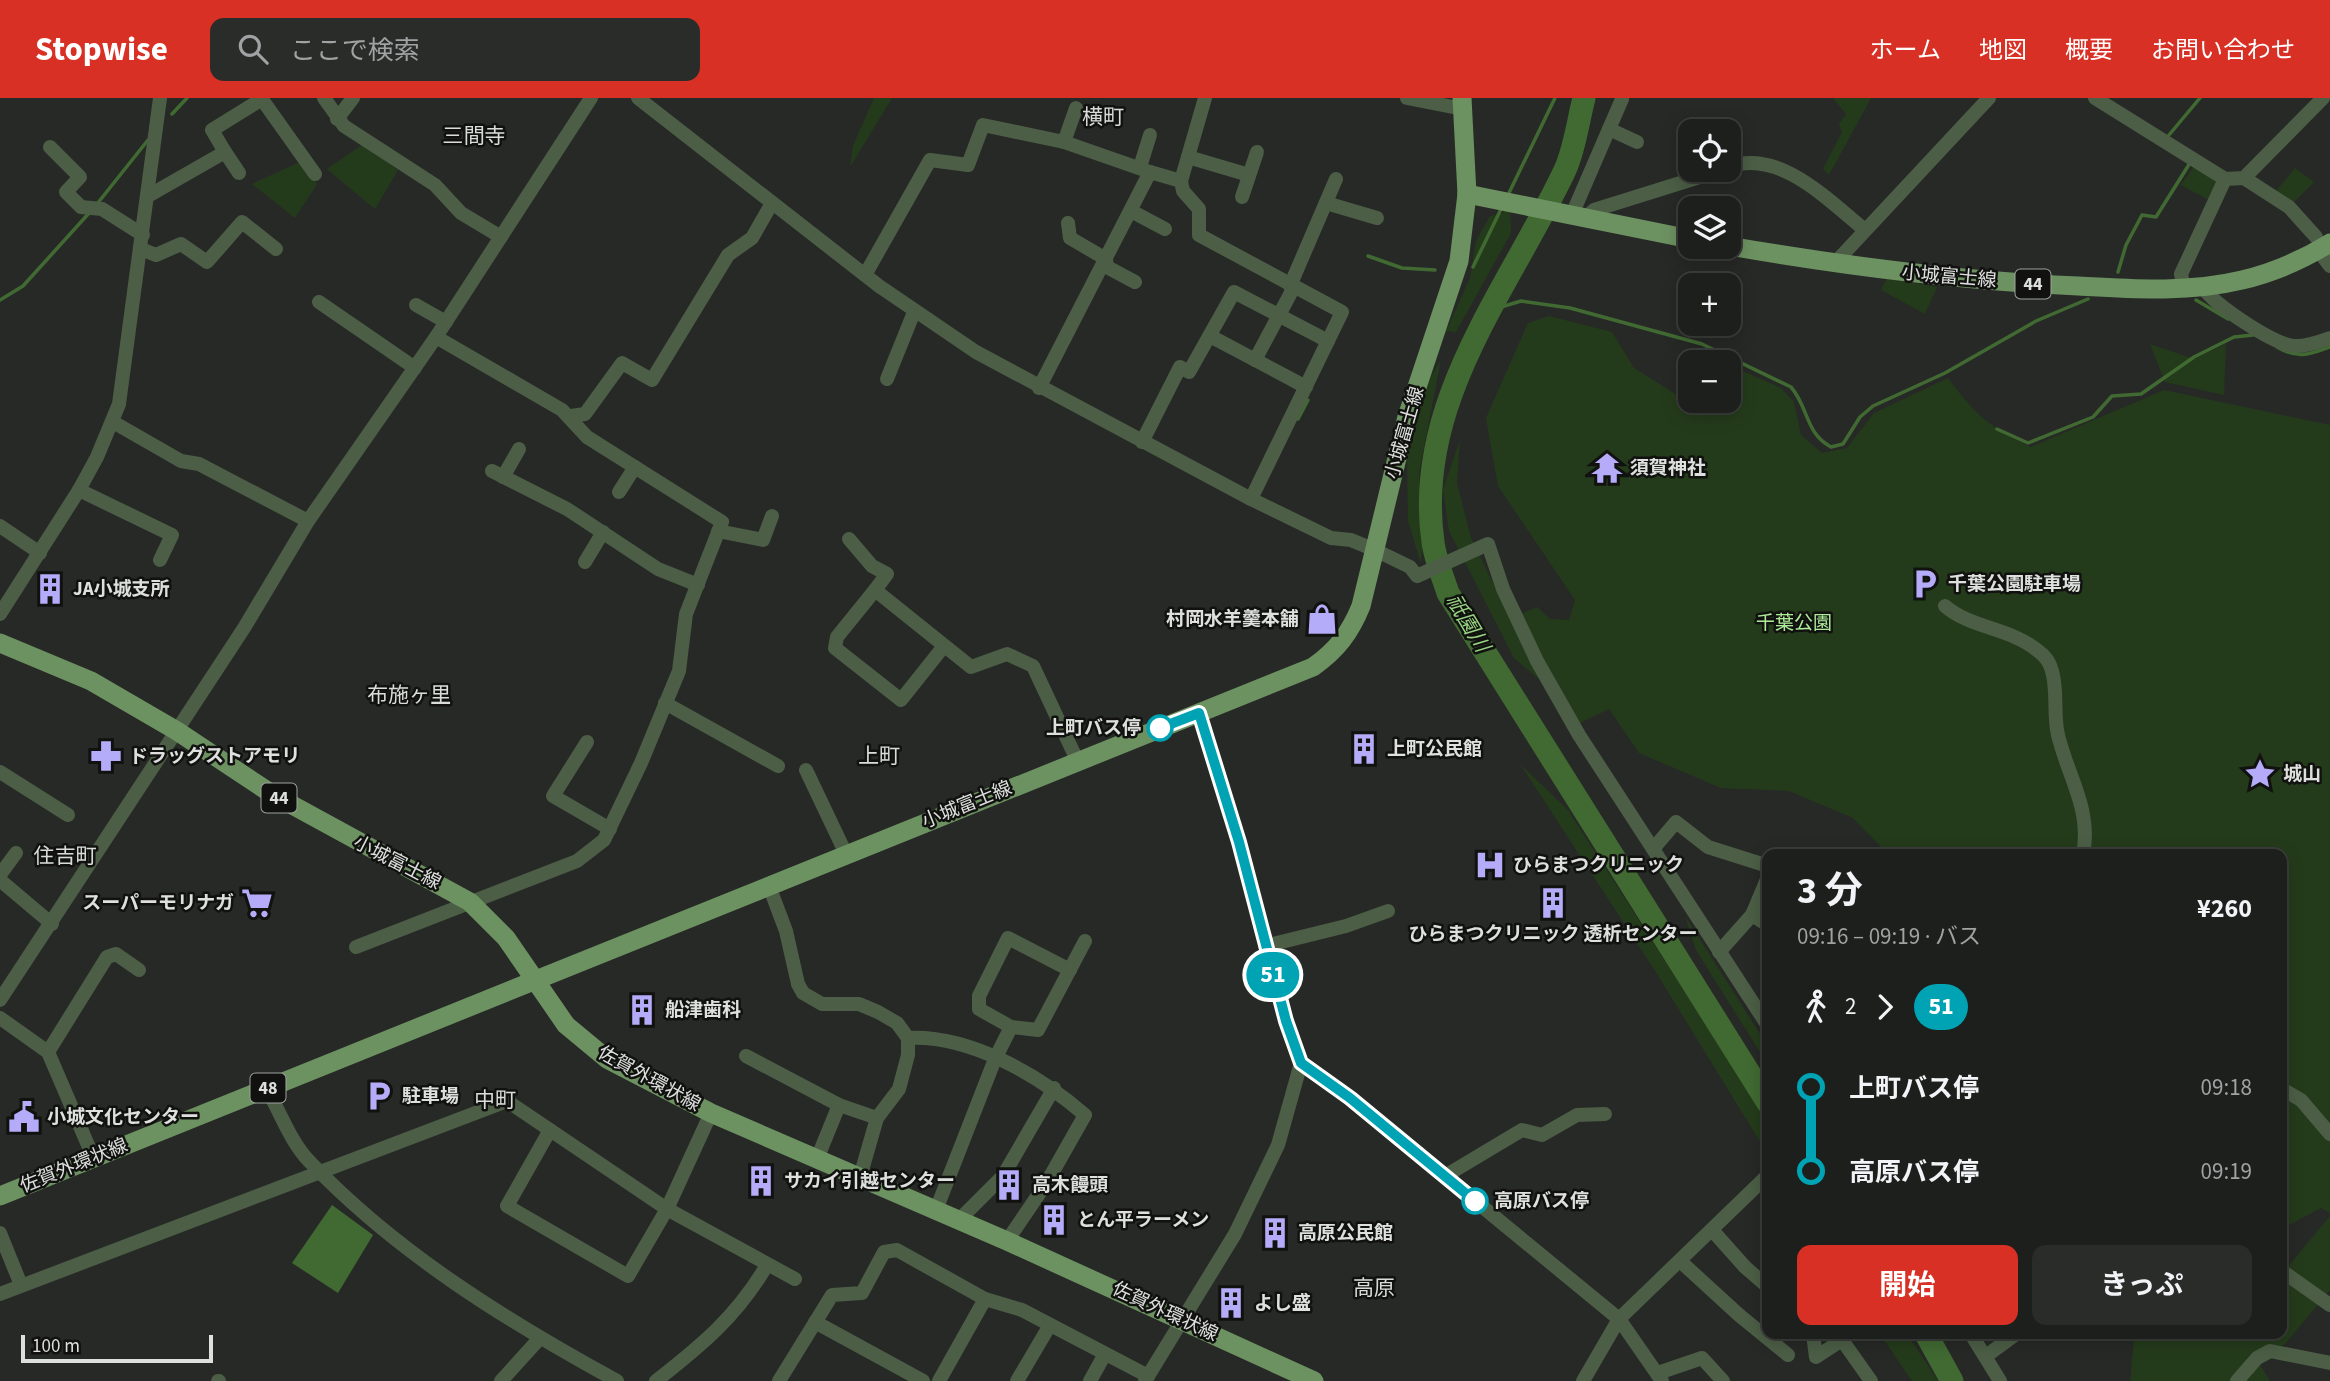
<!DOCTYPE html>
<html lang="ja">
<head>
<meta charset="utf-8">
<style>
  :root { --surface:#1d1f1c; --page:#2a2c29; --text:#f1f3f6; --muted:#a0a2a3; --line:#3b3d3b; --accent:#d93025 }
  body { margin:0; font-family:"Source Sans 3","Noto Sans JP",sans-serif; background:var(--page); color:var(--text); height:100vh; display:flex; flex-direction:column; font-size:26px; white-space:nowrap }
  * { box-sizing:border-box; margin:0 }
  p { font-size:23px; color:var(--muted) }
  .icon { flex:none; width:38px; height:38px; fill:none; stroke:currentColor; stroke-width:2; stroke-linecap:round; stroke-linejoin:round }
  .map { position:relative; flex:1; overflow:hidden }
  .sheet { position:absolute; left:1762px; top:751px; width:525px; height:490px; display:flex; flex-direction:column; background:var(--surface); border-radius:14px; box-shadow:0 4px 18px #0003,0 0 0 2px var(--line) }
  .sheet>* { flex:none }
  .badge { padding:0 14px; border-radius:23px; font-size:24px; line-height:46px }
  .tools { position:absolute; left:1678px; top:21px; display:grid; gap:14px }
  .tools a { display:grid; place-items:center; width:63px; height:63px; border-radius:14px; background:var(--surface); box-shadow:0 4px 18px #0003,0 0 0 2px var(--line); font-size:35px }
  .scale { position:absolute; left:21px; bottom:18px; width:192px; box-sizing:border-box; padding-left:7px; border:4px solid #dee0de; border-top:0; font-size:19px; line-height:24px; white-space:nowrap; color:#dee0de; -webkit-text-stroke:5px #111210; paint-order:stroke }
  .map>.badge { position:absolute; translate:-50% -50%; box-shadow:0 0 0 4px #fff }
  .legs { display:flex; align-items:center; gap:10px; height:77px; padding:0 35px; font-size:23px }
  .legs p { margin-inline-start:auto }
  .overview { display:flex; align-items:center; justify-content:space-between; height:119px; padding:0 35px }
  h1 { font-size:38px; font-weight:700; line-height:52px }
  .action { display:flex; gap:14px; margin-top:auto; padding:14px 35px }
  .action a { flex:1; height:80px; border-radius:14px; background:var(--accent); color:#fff; font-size:28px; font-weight:700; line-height:80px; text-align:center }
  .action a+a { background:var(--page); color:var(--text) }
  ul { padding:0 35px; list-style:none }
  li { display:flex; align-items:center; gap:24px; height:84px; font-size:26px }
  li i { display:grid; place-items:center; width:10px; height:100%; margin:0 9px; background:currentColor }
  li i::after { content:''; width:18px; height:18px; margin:-9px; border:5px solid; border-radius:50%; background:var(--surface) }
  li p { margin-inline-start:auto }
  li:first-child i { background:linear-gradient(#0000 50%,currentColor 0) }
  li:last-child i { background:linear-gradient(currentColor 50%,#0000 0) }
  header { display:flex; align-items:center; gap:42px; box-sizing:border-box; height:98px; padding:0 35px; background:var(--accent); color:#fff }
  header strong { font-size:33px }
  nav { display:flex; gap:38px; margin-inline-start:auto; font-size:24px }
  .search { width:490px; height:63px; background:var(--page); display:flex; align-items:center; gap:18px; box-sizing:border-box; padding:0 24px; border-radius:14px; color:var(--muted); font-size:26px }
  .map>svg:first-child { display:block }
  .green { fill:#243b1b }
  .water { fill:#416a32 }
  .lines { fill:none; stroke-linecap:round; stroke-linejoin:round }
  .stream { stroke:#416a32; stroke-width:3.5 }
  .river { stroke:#416a32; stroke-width:23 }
  .minor { stroke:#4c5e46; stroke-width:14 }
  .major { stroke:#6d9261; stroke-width:19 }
  .line-1-casing { stroke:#fff; stroke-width:16 }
  .line-1 { stroke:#00a3b4; stroke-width:10 }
  .stop-1-dot { fill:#fff; stroke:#00a3b4; stroke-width:3.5 }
  .labels { text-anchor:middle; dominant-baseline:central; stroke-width:5; stroke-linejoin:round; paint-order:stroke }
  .shield { fill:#111210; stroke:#a0a2a0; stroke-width:2 }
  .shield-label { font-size:18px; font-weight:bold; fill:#dee0de }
  .street-label { font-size:19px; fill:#dee0de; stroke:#111210 }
  .poi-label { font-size:19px; font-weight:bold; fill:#dee0de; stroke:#111210; text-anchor:start }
  .park-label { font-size:19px; fill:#aeeb98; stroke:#111210 }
  .stop-label { font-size:19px; font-weight:bold; fill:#dee0de; stroke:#111210; text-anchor:end }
  .neighbourhood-label { font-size:21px; fill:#d9dcd8; stroke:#111210 }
  .water-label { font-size:21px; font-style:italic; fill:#97d482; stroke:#111210 }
</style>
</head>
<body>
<header>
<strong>Stopwise</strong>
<div class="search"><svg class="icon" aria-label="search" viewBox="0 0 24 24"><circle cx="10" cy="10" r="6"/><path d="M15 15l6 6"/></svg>ここで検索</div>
<nav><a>ホーム</a><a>地図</a><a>概要</a><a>お問い合わせ</a></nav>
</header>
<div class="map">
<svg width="2330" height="1283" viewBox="0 0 2330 1283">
  <rect width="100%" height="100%" fill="#272926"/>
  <g class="green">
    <polygon points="874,0 892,0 850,69 853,48"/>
    <polygon points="1833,0 1871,0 1829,77 1823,71 1842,34 1839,26 1846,16"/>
    <polygon points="362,47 398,72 375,111 327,71"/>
    <polygon points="302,63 317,86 295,120 252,86"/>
    <polygon points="2195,67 2217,83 2209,102 2181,87"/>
    <polygon points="2295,70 2314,84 2292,106 2275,94"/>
    <polygon points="1510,103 1511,135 1456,234 1446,233 1470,180 1476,143 1490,118 1502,116"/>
    <polygon points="1887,180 1937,189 1925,216 1881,192"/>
    <path d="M 1549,218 L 1612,234 L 1634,270 L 1685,302 L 1690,297 L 1690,303 L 1729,303 L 1729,267 L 1781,290 L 1794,304 L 1801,337 L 1822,355 L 1847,350 L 1874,315 L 1948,280 C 1973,314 1992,332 2031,349 L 2164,292 L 2330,327 L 2330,1115 L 2321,1110 L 2282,1131 L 2282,756 L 1888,756 L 1853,720 L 1789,693 L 1721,690 L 1639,655 L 1609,611 L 1578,626 L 1519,517 L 1537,509 L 1550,521 L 1569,522 L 1575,502 L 1498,388 L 1486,320 L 1528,225 Z"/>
    <polygon points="2150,246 2194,261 2226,246 2224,297 2165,284"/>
    <polygon points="1441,262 1419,374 1423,438 1421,466 1408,423 1407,361 1422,293"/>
    <polygon points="1460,342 1457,385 1471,440 1540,582 1514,560 1449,433 1443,391"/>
    <polygon points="1520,666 1568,712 1767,1022 1767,1055 1654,871"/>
    <polygon points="1685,818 1767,947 1767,965 1696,852"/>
    <polygon points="2330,1118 2330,1192 2285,1246 2259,1265 2270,1283 2130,1283 2134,1241 2138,1236 2282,1236 2282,1166 2287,1170"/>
    <polygon points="1880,1236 1907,1236 1938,1283 1912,1283"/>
  </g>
  <polygon class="water" points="332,1107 373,1137 338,1195 292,1165"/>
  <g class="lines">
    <g class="stream">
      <polyline points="172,16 187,0"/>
      <polyline points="2169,37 2200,0"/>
      <polyline points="1507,99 1555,0"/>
      <polyline points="97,106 148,42"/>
      <polyline points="1368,158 1402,170 1435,172"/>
      <polyline points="1473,169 1502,109"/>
      <polyline points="2118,174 2126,147 2142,117 2156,119 2190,65"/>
      <polyline points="0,202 23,188 90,114"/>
      <polyline points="2196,202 2228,221"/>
      <path d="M 1488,213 L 1521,203 L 1570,210 L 1702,246 L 1791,289 C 1809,310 1805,335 1831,349 L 1843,346 L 1860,319 L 1873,308 L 1945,275 L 2036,223 L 2088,201"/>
      <path d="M 2277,249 C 2297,261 2309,257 2330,249"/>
      <polyline points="1298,321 1308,302"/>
      <polyline points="1997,331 2028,345 2093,319 2112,298 2141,296 2194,259 2234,239 2253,237"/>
    </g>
    <g class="river">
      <path d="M 1584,0 C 1578,23 1575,50 1565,72 C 1509,191 1413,304 1433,444 C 1435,461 1443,479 1448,495 L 1768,1005"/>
      <polyline points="1926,1236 1952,1283"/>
    </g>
    <g class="minor">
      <polyline points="261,0 315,76"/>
      <polyline points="324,0 344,28 435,87 461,115 501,139"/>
      <polyline points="638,0 879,188 976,254 1251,401 1331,440 1351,442 1375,452 1410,469 1417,478 1488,446 1503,491 1537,563 1579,637 1768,928"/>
      <polyline points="1205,0 1181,83 1183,93 1199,111 1199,137 1342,214 1251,401"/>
      <polyline points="1407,0 1463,11"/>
      <polyline points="2095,0 2225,81 2244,80 2323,0"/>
      <polyline points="337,21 353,0"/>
      <polyline points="1609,31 1637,44"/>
      <polyline points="1064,44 1076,10"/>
      <polyline points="50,49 80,79 66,94 81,109 102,111 143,137"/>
      <polyline points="225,54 239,75"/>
      <polyline points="1188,59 1249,77"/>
      <polyline points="1140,69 1150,37"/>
      <path d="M 1729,69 C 1779,50 1829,103 1865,132"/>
      <polyline points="2244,80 2289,109 2316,139"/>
      <polyline points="148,98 225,54 212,32 262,1"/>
      <polyline points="1242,99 1257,54"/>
      <polyline points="1326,105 1377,120"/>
      <polyline points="1131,113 1165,131"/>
      <polyline points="1571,119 1622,1"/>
      <polyline points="1584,122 1594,112 1722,72"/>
      <polyline points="1068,125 1070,140 1106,161 1107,169 1135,184"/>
      <polyline points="141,151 156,157 181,146 207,164 242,124 276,151"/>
      <polyline points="2318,152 2330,168"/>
      <polyline points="1834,166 1989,0"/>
      <polyline points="865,177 930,62 968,67 983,27 1064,44 1150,74"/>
      <polyline points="1290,188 1336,81"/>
      <path d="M 2203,189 C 2214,207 2272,245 2293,248 C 2304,249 2319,244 2330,240"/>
      <polyline points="2184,191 2181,176 2225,81"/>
      <polyline points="319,204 415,270"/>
      <polyline points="416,207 446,224"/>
      <polyline points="1210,238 1306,289"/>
      <polyline points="1255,262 1294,189"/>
      <polyline points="887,281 914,214"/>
      <polyline points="1039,290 1150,74 1181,83"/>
      <polyline points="571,318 585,316 622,265 652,282 728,157 752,140 772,105"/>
      <polyline points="113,324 181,363 199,366 308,423"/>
      <polyline points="1142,344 1180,269 1189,274 1234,194 1328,243"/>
      <polyline points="492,373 567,411 658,471 698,487"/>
      <polyline points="503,379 519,351"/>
      <polyline points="79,392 172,437 160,462"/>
      <polyline points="619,394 635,369"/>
      <polyline points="0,428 40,455"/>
      <polyline points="718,433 763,442 772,418"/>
      <polyline points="849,441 872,468 887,476 875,492 971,569 1007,556 1033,568 1077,662"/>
      <polyline points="585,464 603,434"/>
      <polyline points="875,492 837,539 835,550 901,602 944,548"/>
      <path d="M 1945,508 C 1970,530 2010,530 2037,552 C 2044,557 2050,564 2052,573 C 2058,593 2053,616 2058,637 C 2068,679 2092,712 2083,756"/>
      <polyline points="0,516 79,392 97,359 119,306 160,0"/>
      <polyline points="665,605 778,668"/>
      <polyline points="1199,615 1239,744 1286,923 1301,965 1350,1000 1619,1221 1662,1283"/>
      <polyline points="587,644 553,698 610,731"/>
      <polyline points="806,672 846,756"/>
      <polyline points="0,674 68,717"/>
      <polyline points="1653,751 1676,724 1708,749 1768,768"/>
      <polyline points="0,777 16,755"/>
      <polyline points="0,782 52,826"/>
      <polyline points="769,788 786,833 798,886 803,895 822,906 859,906 878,914 897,925 908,940 908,957 899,991 877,1020 860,1079"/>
      <polyline points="1752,817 1768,827"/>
      <polyline points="1265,848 1346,828 1388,813"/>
      <polyline points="356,849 577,763 604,742 641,665 679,573 686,516 722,424 587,339 562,312 436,239"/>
      <polyline points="1719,854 1752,817 1768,779"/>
      <polyline points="0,902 244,530 308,423 436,239 591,0"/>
      <polyline points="0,920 48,954 94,1061"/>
      <polyline points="1011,929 979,911 979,898 1008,840 1070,872"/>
      <path d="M 908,940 C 970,937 1039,977 1085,1017 L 1047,1084 L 1007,1143"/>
      <polyline points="48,954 107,859 116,856 139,872"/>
      <polyline points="746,958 839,1007"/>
      <path d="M 267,991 C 280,1014 291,1045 310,1064 C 397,1155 507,1223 617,1283"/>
      <polyline points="2282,991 2301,1002 2330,1036"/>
      <polyline points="550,1032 507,1108 628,1178 667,1111 795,1181"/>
      <polyline points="817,1061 839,1007 877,1020"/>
      <polyline points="1445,1078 1522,1032 1542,1037 1577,1017 1605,1016"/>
      <polyline points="936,1112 995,961 1011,929 1038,932 1085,843"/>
      <polyline points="959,1122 1003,1078 1054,990"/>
      <polyline points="1712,1132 1745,1169 1768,1189"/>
      <polyline points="0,1135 21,1187"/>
      <polyline points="1680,1163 1739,1217 1788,1257"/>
      <polyline points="2282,1173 2330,1207"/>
      <polyline points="0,1196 507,1003 667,1111 711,1015"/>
      <polyline points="815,1224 923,1283"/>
      <polyline points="1813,1236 1816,1259 1842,1242 1871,1283"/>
      <polyline points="1971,1236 2000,1283"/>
      <polyline points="1986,1258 2016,1236"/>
      <polyline points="1658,1275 1702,1260 1723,1283"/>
      <polyline points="218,1283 219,1283"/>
      <polyline points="501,1283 540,1240"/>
      <path d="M 656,1283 C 702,1247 737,1218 767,1167"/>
      <polyline points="779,1283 832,1197 862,1195 884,1154 897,1152 985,1201 1022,1212 1148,1278"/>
      <polyline points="939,1283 985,1201"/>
      <polyline points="1017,1283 1050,1227"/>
      <polyline points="1090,1283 1105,1256"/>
      <polyline points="1145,1283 1235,1136 1278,1047 1301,965"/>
      <polyline points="1583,1283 1619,1221 1768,1077"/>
      <polyline points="2237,1283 2257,1260 2270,1253 2330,1265"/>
    </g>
    <g class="major">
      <polyline points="1467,96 1690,141"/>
      <path d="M 1729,148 C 1845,168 1960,183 2078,188 C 2133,191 2188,195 2242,182 C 2272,175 2304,161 2330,145"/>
      <polyline points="0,545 91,583 177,633 272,696 470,804 506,840 566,927 607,961 711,1015 1007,1143 1314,1283"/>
      <path d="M 0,1098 L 1313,569 C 1337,552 1350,535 1361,508 L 1407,319 L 1459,163 L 1467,96 L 1462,0"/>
    </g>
  </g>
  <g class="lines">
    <defs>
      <polyline id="line-1" points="1160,630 1199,615 1239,744 1286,923 1301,965 1350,1000 1475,1103"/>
    </defs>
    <use href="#line-1" class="line-1-casing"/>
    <use href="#line-1" class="line-1"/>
  </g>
  <defs>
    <symbol id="temple-bare" viewBox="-9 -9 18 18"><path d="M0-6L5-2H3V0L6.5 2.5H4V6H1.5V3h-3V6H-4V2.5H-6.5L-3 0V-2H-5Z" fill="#b4acf9" stroke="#111210" stroke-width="2.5" paint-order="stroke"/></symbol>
    <symbol id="parking-bare" viewBox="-9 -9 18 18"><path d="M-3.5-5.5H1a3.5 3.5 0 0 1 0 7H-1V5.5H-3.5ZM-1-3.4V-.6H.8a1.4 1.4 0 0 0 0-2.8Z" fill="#b4acf9" stroke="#111210" stroke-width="2.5" paint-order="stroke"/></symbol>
    <symbol id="building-bare" viewBox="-9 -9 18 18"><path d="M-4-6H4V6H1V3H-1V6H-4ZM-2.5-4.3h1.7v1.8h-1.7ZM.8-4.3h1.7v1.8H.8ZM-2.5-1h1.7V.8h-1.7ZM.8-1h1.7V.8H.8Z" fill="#b4acf9" stroke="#111210" stroke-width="2.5" paint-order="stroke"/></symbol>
    <symbol id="shop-bare" viewBox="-9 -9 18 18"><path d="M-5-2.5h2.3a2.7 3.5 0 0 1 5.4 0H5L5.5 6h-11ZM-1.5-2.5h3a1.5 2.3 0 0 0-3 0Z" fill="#b4acf9" stroke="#111210" stroke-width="2.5" paint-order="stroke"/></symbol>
    <symbol id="pharmacy-bare" viewBox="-9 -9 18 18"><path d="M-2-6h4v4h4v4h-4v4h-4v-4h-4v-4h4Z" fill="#b4acf9" stroke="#111210" stroke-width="2.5" paint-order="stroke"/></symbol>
    <symbol id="sight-bare" viewBox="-9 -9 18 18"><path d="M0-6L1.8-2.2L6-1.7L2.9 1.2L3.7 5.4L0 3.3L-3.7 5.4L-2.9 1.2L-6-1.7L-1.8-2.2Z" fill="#b4acf9" stroke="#111210" stroke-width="2.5" paint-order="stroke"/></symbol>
    <symbol id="hospital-bare" viewBox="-9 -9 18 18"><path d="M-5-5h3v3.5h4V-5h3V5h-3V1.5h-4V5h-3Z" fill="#b4acf9" stroke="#111210" stroke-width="2.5" paint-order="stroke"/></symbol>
    <symbol id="supermarket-bare" viewBox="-9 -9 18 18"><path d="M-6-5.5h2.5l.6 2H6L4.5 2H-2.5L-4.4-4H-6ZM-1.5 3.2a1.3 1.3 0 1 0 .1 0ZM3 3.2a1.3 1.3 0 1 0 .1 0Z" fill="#b4acf9" stroke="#111210" stroke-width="2.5" paint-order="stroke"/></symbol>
    <symbol id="civic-bare" viewBox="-9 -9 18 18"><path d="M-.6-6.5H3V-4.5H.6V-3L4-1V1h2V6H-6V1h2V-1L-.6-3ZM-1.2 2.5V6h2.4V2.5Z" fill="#b4acf9" stroke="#111210" stroke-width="2.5" paint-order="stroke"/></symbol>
  </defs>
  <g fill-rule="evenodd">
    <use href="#temple-bare" x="1585" y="348" width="44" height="44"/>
    <use href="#parking-bare" x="1903" y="464" width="44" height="44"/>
    <use href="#building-bare" x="28" y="469" width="44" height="44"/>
    <use href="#shop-bare" x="1300" y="499" width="44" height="44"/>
    <use href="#building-bare" x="1342" y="629" width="44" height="44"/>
    <use href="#pharmacy-bare" x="84" y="636" width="44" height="44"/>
    <use href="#sight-bare" x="2238" y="654" width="44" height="44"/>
    <use href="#hospital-bare" x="1468" y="745" width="44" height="44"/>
    <use href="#supermarket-bare" x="235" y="783" width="44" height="44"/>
    <use href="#building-bare" x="1531" y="783" width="44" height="44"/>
    <use href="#building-bare" x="620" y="890" width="44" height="44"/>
    <use href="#parking-bare" x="357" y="976" width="44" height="44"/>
    <use href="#civic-bare" x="2" y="997" width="44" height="44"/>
    <use href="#building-bare" x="739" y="1061" width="44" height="44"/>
    <use href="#building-bare" x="987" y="1065" width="44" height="44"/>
    <use href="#building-bare" x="1032" y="1100" width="44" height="44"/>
    <use href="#building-bare" x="1253" y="1113" width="44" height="44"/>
    <use href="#building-bare" x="1209" y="1183" width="44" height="44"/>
  </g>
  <g class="stop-1-dot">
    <circle cx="1160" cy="630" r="12"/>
    <circle cx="1475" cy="1103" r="12"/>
  </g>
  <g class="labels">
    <g class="shield">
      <rect x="2015.5" y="171.5" width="35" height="29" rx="5"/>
      <rect x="261.5" y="685.5" width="35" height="29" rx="5"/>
      <rect x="250.5" y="975.5" width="35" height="29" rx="5"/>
    </g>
    <g class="shield-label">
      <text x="2033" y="186">44</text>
      <text x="279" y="700">44</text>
      <text x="268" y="990">48</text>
    </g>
    <g class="street-label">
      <text transform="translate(1949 179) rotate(5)">小城富士線</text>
      <text transform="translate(1405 335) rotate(-74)">小城富士線</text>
      <text transform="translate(967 707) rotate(-22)">小城富士線</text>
      <text transform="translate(397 765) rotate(27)">小城富士線</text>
      <text transform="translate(649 981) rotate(29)">佐賀外環状線</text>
      <text transform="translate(74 1068) rotate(-22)">佐賀外環状線</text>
      <text transform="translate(1165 1214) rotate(25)">佐賀外環状線</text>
    </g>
    <g class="poi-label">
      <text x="1630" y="370">須賀神社</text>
      <text x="1948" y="486">千葉公園駐車場</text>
      <text x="73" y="491">JA小城支所</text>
      <text x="1299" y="521" text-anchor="end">村岡水羊羹本舗</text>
      <text x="1387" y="651">上町公民館</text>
      <text x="129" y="658">ドラッグストアモリ</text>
      <text x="2283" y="676">城山</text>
      <text x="1513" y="767">ひらまつクリニック</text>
      <text x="234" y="805" text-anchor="end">スーパーモリナガ</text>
      <text x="1553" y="836" text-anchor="middle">ひらまつクリニック 透析センター</text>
      <text x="665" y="912">船津歯科</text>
      <text x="402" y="998">駐車場</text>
      <text x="47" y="1019">小城文化センター</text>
      <text x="784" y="1083">サカイ引越センター</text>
      <text x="1032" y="1087">高木饅頭</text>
      <text x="1077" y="1122">とん平ラーメン</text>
      <text x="1298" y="1135">高原公民館</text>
      <text x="1254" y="1205">よし盛</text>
    </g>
    <g class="park-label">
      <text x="1794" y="525">千葉公園</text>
    </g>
    <g class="stop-label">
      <text x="1141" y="630">上町バス停</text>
      <text x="1494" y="1103" text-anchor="start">高原バス停</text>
    </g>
    <g class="neighbourhood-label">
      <text x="1103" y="19">横町</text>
      <text x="474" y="38">三間寺</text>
      <text x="409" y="597">布施ヶ里</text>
      <text x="879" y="658">上町</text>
      <text x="65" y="758">住吉町</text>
      <text x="495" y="1002">中町</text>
      <text x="1374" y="1190">高原</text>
    </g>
    <g class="water-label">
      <text transform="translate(1468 525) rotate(59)">祇園川</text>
    </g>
  </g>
</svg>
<div class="tools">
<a><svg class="icon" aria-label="locate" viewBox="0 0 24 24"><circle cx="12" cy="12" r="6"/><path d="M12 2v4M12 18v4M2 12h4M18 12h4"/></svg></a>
<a><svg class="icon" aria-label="layers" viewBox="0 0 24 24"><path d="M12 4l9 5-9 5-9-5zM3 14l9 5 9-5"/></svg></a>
<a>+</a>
<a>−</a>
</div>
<div class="scale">100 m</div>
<b class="badge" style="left:1273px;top:877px;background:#00a3b4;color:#fff">51</b>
<section class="sheet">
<div class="overview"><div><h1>3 分</h1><p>09:16 – 09:19 · バス</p></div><b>¥260</b></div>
<div class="legs"><svg class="icon" aria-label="walk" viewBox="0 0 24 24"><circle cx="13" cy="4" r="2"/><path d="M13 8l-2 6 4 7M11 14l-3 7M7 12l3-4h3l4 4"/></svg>2<svg class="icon" aria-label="forward" viewBox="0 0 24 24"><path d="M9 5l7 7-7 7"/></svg><b class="badge" style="background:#00a3b4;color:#fff">51</b></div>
<ul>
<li><i style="color:#00a3b4"></i><b>上町バス停</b><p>09:18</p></li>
<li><i style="color:#00a3b4"></i><b>高原バス停</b><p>09:19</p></li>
</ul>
<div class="action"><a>開始</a><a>きっぷ</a></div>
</section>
</div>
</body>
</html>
